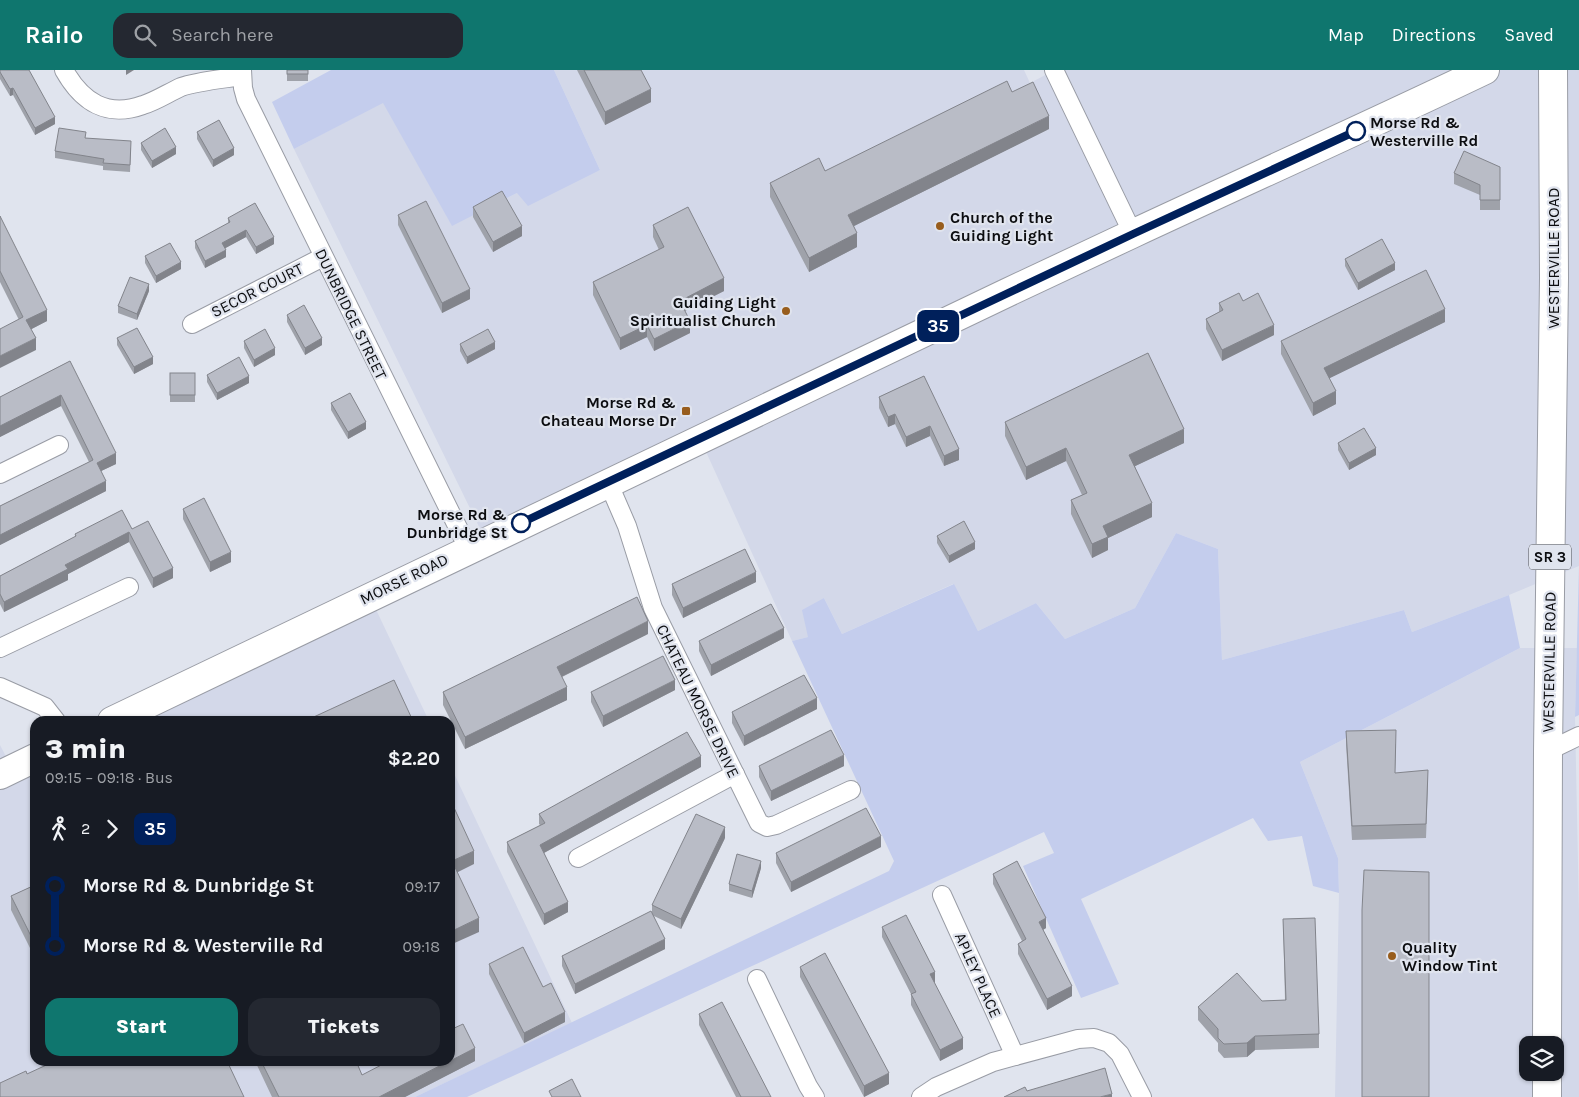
<!DOCTYPE html>
<html lang="en">
<head>
<meta charset="utf-8">
<style>
  :root { --surface:#171b24; --page:#242831; --text:#f1f3f6; --muted:#9ea1a6; --accent:#0f766e }
  body { margin:0; font-family:Karla,sans-serif; background:var(--page); color:var(--text); height:100vh; display:flex; flex-direction:column; font-size:19px; white-space:nowrap }
  * { box-sizing:border-box; margin:0 }
  p { font-size:16px; color:var(--muted) }
  .icon { flex:none; width:28px; height:28px; fill:none; stroke:currentColor; stroke-width:2; stroke-linecap:round; stroke-linejoin:round }
  .map { position:relative; flex:1; overflow:hidden }
  .details { position:absolute; left:30px; top:646px; width:425px; height:350px; display:flex; flex-direction:column; background:var(--surface); border-radius:15px; box-shadow:0 1px 4px #0004 }
  .details>* { flex:none }
  .badge { padding:0 10px; border-radius:8px; font-size:18px; line-height:32px }
  .tools { position:absolute; left:1519px; top:966px; display:grid; gap:10px }
  .tools a { display:grid; place-items:center; width:45px; height:45px; border-radius:10px; background:var(--surface); box-shadow:0 1px 4px #0004; font-size:25px }
  .map>.badge { position:absolute; translate:-50% -50%; box-shadow:0 0 0 2px #fff }
  .legs { display:flex; align-items:center; gap:8px; height:55px; padding:0 15px; font-size:16px }
  .legs p { margin-inline-start:auto }
  .overview { display:flex; align-items:center; justify-content:space-between; height:85px; padding:0 15px }
  h1 { font-size:28px; font-weight:800; line-height:38px }
  .cta { display:flex; gap:10px; margin-top:auto; padding:10px 15px }
  .cta a { flex:1; height:58px; border-radius:15px; background:var(--accent); color:#fff; font-size:20px; font-weight:800; line-height:58px; text-align:center }
  .cta a+a { background:var(--page); color:var(--text) }
  ul { padding:0 15px; list-style:none }
  li { display:flex; align-items:center; gap:18px; height:60px; font-size:19px }
  li i { display:grid; place-items:center; width:8px; height:100%; margin:0 6px; background:currentColor }
  li i::after { content:''; width:12px; height:12px; margin:-6px; border:4px solid; border-radius:50%; background:var(--surface) }
  li p { margin-inline-start:auto }
  li:first-child i { background:linear-gradient(#0000 50%,currentColor 0) }
  li:last-child i { background:linear-gradient(currentColor 50%,#0000 0) }
  header { display:flex; align-items:center; gap:30px; box-sizing:border-box; height:70px; padding:0 25px; background:var(--accent); color:#fff }
  header strong { font-size:24px }
  nav { display:flex; gap:28px; margin-inline-start:auto; font-size:18px }
  .search { width:350px; height:45px; background:var(--page); display:flex; align-items:center; gap:12px; box-sizing:border-box; padding:0 18px; border-radius:15px; color:var(--muted); font-size:19px }
  .map>svg:first-child { display:block }
  .built { fill:#d3d8e9; fill-rule:evenodd }
  .green { fill:#c4cded }
  .lines { fill:none; stroke-linecap:round; stroke-linejoin:round }
  .street-casing { stroke:#999ca5; stroke-width:20 }
  .primary-casing { stroke:#999ca5; stroke-width:30 }
  .street { stroke:#fff; stroke-width:18 }
  .primary { stroke:#fff; stroke-width:28 }
  .wall { fill:#9fa2aa }
  .shaded-wall { fill:#82848b }
  .building { fill:#b9bcc6; stroke:#82848b }
  .line-1-casing { stroke:#fff; stroke-width:11 }
  .line-1 { stroke:#00205b; stroke-width:8 }
  .stop-1-dot { fill:#fff; stroke:#00205b; stroke-width:2.5 }
  .poi-dot { fill:#985d1d; stroke:#e0e4ee; stroke-width:2 }
  .labels { text-anchor:middle; dominant-baseline:central; stroke-width:4.5; stroke-linejoin:round; paint-order:stroke }
  .shield { fill:#e0e4ee; stroke:#4c4e53; stroke-width:1 }
  .shield-label { font-size:15px; font-weight:bold; fill:#0c0d10 }
  .stop-label { font-size:16px; font-weight:bold; fill:#0c0d10; stroke:#e0e4ee; text-anchor:start }
  .poi-label { font-size:16px; font-weight:bold; fill:#0c0d10; stroke:#e0e4ee; text-anchor:start }
  .street-label { font-size:16px; fill:#0c0d10; stroke:#e0e4ee }
</style>
</head>
<body>
<header>
<strong>Railo</strong>
<div class="search"><svg class="icon" aria-label="search" viewBox="0 0 24 24"><circle cx="10" cy="10" r="6"/><path d="M15 15l6 6"/></svg>Search here</div>
<nav><a>Map</a><a>Directions</a><a>Saved</a></nav>
</header>
<div class="map">
<svg width="1579" height="1027" viewBox="0 0 1579 1027">
  <rect width="100%" height="100%" fill="#e0e4ee"/>
  <g class="built">
    <polygon points="554,0 1024,0 1030,13 1055,0 1579,0 1579,496 1509,525 1412,562 1404,540 1222,590 1218,479 1176,463 1135,538 1065,569 1036,533 978,561 953,514 842,564 824,528 808,567 792,571 702,373 488,475 294,79 383,32 452,155 517,123 600,100"/>
    <polygon points="371,529 429,651 114,651"/>
    <path d="M 1520,578 L 1577,578 L 1575,647 L 1579,841 L 1579,1027 L 1335,1027 L 1339,823 L 1338,788 L 1300,692 ZM 1528,975 L 1555,975 L 1555,1002 L 1528,1002 Z"/>
    <polygon points="0,675 13,700 35,690 35,991 450,991 450,695 572,953 415,1027 0,1027"/>
  </g>
  <g class="green">
    <polygon points="331,0 554,0 600,100 528,136 517,123 452,156 383,33 294,79 272,32"/>
    <polygon points="1176,463 1218,479 1222,590 1404,540 1412,562 1509,525 1520,578 1300,692 1338,788 1339,823 1313,816 1302,766 1268,771 1253,748 1081,829 1119,914 1081,928 1023,796 1054,783 1044,762 467,1027 415,1027 889,801 894,791 792,571 808,567 802,540 824,528 842,564 954,514 978,561 1036,533 1065,569 1135,538"/>
    <polygon points="1579,494 1579,645 1575,647 1579,496"/>
  </g>
  <g class="lines">
    <defs>
      <g id="street">
        <path d="M 64,0 C 82,32 107,48 143,35 C 156,31 168,23 181,17 C 199,11 223,9 242,6"/>
        <polyline points="242,0 243,18 246,29 468,478"/>
        <polyline points="1054,0 1133,164"/>
        <polyline points="192,254 323,187"/>
        <polyline points="0,404 59,375"/>
        <polyline points="608,412 627,456 653,538 759,753 767,757 776,755 851,720"/>
        <polyline points="0,578 129,517"/>
        <polyline points="0,617 45,637 56,651"/>
        <polyline points="1548,681 1579,666"/>
        <polyline points="578,788 735,704"/>
        <polyline points="942,825 1015,986"/>
        <polyline points="757,909 808,1016 815,1027"/>
        <polyline points="921,1027 936,1017 993,992 1078,969 1094,968 1109,973 1120,984 1142,1027"/>
      </g>
      <g id="primary">
        <path d="M 112,651 C 451,486 791,324 1132,164 C 1250,109 1368,56 1485,0"/>
        <polyline points="0,705 35,688"/>
        <polyline points="1547,975 1548,681 1554,208 1553,0"/>
        <polyline points="1547,1002 1547,1027"/>
      </g>
    </defs>
    <use href="#street" class="street-casing"/>
    <use href="#primary" class="primary-casing"/>
    <use href="#street" class="street"/>
    <use href="#primary" class="primary"/>
  </g>
  <g class="wall">
    <polygon points="0,0 55,54 35,65 13,25 10,26 0,9"/>
    <rect x="287" y="0" width="21" height="11"/>
    <polygon points="577,0 641,0 651,32 605,55"/>
    <polygon points="1049,59 854,156 857,177 809,202 770,127 770,113 825,101"/>
    <polygon points="197,62 234,85 213,97 197,69"/>
    <polygon points="86,68 131,78 130,102 103,100 103,96 55,88 55,81"/>
    <polygon points="141,73 176,84 152,98 141,80"/>
    <polygon points="1500,97 1500,140 1480,140 1480,125 1454,114 1454,103"/>
    <polygon points="473,137 522,166 493,182 473,147"/>
    <polygon points="398,145 470,229 442,243 398,155"/>
    <polygon points="0,146 47,251 31,259 36,280 19,250 0,212"/>
    <polygon points="228,148 274,174 256,184 246,167 225,178 226,187 205,198 195,178 195,171 228,154"/>
    <polygon points="653,155 724,221 685,241 690,263 654,281 647,267 620,280 593,225 593,212 659,180 653,167"/>
    <polygon points="145,186 181,199 156,213 145,193"/>
    <polygon points="1345,189 1395,200 1358,220 1345,196"/>
    <polygon points="149,221 137,250 118,243 118,236"/>
    <polygon points="1219,233 1274,265 1222,291 1206,259 1206,249 1219,242"/>
    <polygon points="287,245 322,275 305,285 287,252"/>
    <polygon points="1445,252 1329,308 1336,334 1313,346 1281,284 1281,271"/>
    <polygon points="117,268 153,294 134,304 117,275"/>
    <polygon points="244,271 275,285 254,297 244,278"/>
    <polygon points="460,274 495,279 467,294 460,281"/>
    <polygon points="70,291 116,394 101,401 106,421 0,475 0,436 89,392 61,336 0,367 0,327"/>
    <rect x="170" y="303" width="25" height="29"/>
    <polygon points="207,305 249,313 217,330 207,312"/>
    <polygon points="924,306 959,390 944,396 930,366 906,377 895,354 888,357 879,338 879,327"/>
    <polygon points="331,333 366,359 348,369 331,340"/>
    <polygon points="1005,352 1184,373 1135,396 1152,447 1108,468 1108,480 1092,488 1071,444 1071,430 1082,425 1066,391 1026,410 1005,366"/>
    <polygon points="1338,373 1376,385 1349,400 1338,380"/>
    <polygon points="183,439 231,492 210,502 183,449"/>
    <polygon points="132,459 173,508 153,518 129,472 68,504 68,510 4,542 0,534 0,506 75,467 75,464"/>
    <polygon points="937,466 975,479 949,493 937,473"/>
    <polygon points="756,512 683,548 672,525 672,514"/>
    <polygon points="648,564 562,607 567,630 465,679 443,635 443,622"/>
    <polygon points="784,568 711,606 699,581 699,571"/>
    <polygon points="675,620 603,657 591,632 591,622"/>
    <polygon points="817,639 744,676 732,653 732,642"/>
    <polygon points="1346,661 1396,674 1395,703 1428,714 1426,768 1352,770 1346,674"/>
    <polygon points="759,696 844,696 771,731 759,707"/>
    <polygon points="701,697 544,783 568,842 544,855 507,782 507,772 540,755 539,754 539,744"/>
    <polygon points="725,768 681,859 654,846 665,879 575,924 562,896 562,886 652,843 652,835"/>
    <polygon points="881,777 791,822 776,793 776,783"/>
    <polygon points="761,798 752,828 729,821 729,814"/>
    <polygon points="993,804 1046,858 1043,860 1072,926 1047,940 1018,884 1018,874 1022,871 993,814"/>
    <polygon points="35,815 35,888 11,840 11,826"/>
    <polygon points="1283,849 1319,964 1319,978 1255,980 1247,987 1224,988 1218,981 1218,973 1198,950 1198,937 1262,931 1285,930"/>
    <polygon points="882,857 935,912 934,912 963,979 940,991 911,935 911,924 882,867"/>
    <polygon points="489,894 543,917 565,952 524,973 489,904"/>
    <polygon points="800,897 889,1014 864,1027 800,907"/>
    <polygon points="699,944 771,1027 736,1027 699,955"/>
    <polygon points="255,991 356,991 362,1005 475,991 405,1027 272,1027"/>
  </g>
  <g class="shaded-wall">
    <polygon points="126,0 134,0 126,5"/>
    <polygon points="13,18 13,25 10,26 10,19"/>
    <polygon points="651,19 651,32 605,55 605,42"/>
    <polygon points="1049,46 1049,59 848,159 848,145"/>
    <polygon points="55,47 55,54 35,65 35,58"/>
    <polygon points="176,77 176,84 152,98 152,91"/>
    <polygon points="234,78 234,85 213,97 213,90"/>
    <polygon points="522,156 522,166 493,182 493,172"/>
    <polygon points="246,160 246,167 222,180 222,173"/>
    <polygon points="857,163 857,177 809,202 809,188"/>
    <polygon points="274,167 274,174 256,184 256,177"/>
    <polygon points="226,180 226,187 205,198 205,191"/>
    <polygon points="181,192 181,199 156,213 156,206"/>
    <polygon points="1395,193 1395,200 1358,220 1358,213"/>
    <polygon points="724,208 724,221 680,243 680,231"/>
    <polygon points="149,214 149,221 137,250 137,244"/>
    <polygon points="470,219 470,229 442,243 442,233"/>
    <polygon points="1445,239 1445,252 1324,311 1324,298"/>
    <polygon points="47,240 47,251 26,262 26,250"/>
    <polygon points="690,251 690,263 654,281 654,269"/>
    <polygon points="647,255 647,267 620,280 620,268"/>
    <polygon points="1274,255 1274,265 1222,291 1222,280"/>
    <polygon points="36,268 36,280 0,298 0,286"/>
    <polygon points="322,268 322,275 305,285 305,278"/>
    <polygon points="495,272 495,279 467,294 467,287"/>
    <polygon points="275,278 275,285 254,297 254,290"/>
    <polygon points="153,287 153,294 134,304 134,297"/>
    <polygon points="249,306 249,313 217,330 217,323"/>
    <polygon points="1336,321 1336,334 1313,346 1313,333"/>
    <polygon points="61,325 61,336 0,367 0,356"/>
    <polygon points="895,344 895,354 888,357 888,347"/>
    <polygon points="366,352 366,359 348,369 348,362"/>
    <polygon points="930,356 930,366 906,377 906,367"/>
    <polygon points="1184,359 1184,373 1129,399 1129,385"/>
    <polygon points="1066,378 1066,391 1026,410 1026,397"/>
    <polygon points="1376,378 1376,385 1349,400 1349,393"/>
    <polygon points="959,379 959,390 944,396 944,386"/>
    <polygon points="116,383 116,394 97,403 97,393"/>
    <polygon points="106,411 106,421 0,475 0,465"/>
    <polygon points="1152,433 1152,447 1108,468 1108,480 1092,488 1092,474 1103,456"/>
    <polygon points="129,462 129,472 68,504 68,510 4,542 4,532 65,495"/>
    <polygon points="975,472 975,479 949,493 949,486"/>
    <polygon points="231,482 231,492 210,502 210,492"/>
    <polygon points="173,498 173,508 153,518 153,508"/>
    <polygon points="756,502 756,512 683,548 683,538"/>
    <polygon points="648,551 648,564 557,609 557,597"/>
    <polygon points="784,558 784,568 711,606 711,595"/>
    <polygon points="675,610 675,620 603,657 603,646"/>
    <polygon points="567,617 567,630 465,679 465,667"/>
    <polygon points="817,628 817,639 744,676 744,666"/>
    <polygon points="844,685 844,696 771,731 771,721"/>
    <polygon points="701,686 701,697 540,785 540,775"/>
    <polygon points="725,757 725,768 681,859 681,849"/>
    <polygon points="881,766 881,777 791,822 791,812"/>
    <polygon points="474,781 474,794 452,805 452,791"/>
    <polygon points="761,791 761,798 752,828 752,821"/>
    <polygon points="568,832 568,842 544,855 544,844"/>
    <polygon points="479,848 479,862 450,875 450,862"/>
    <polygon points="1046,848 1046,858 1039,862 1039,852"/>
    <polygon points="665,869 665,879 575,924 575,914"/>
    <polygon points="935,902 935,912 930,915 930,904"/>
    <polygon points="1072,916 1072,926 1047,940 1047,929"/>
    <polygon points="565,942 565,952 524,973 524,963"/>
    <polygon points="1255,966 1255,980 1247,987 1247,973"/>
    <polygon points="963,968 963,979 940,991 940,980"/>
    <polygon points="475,978 475,991 405,1027 379,1027"/>
    <polygon points="889,1003 889,1014 864,1027 864,1016"/>
    <polygon points="1112,1024 1112,1027 1100,1027"/>
  </g>
  <g class="building">
    <polygon points="0,0 29,0 55,47 35,58 13,18 10,19 0,2"/>
    <rect x="287" y="0" width="21" height="4"/>
    <polygon points="584,0 641,0 651,19 605,42"/>
    <polygon points="1007,11 1012,22 1033,12 1049,46 848,145 857,163 809,188 770,113 819,88 825,101"/>
    <polygon points="219,50 234,78 213,90 197,62"/>
    <polygon points="59,58 86,62 85,68 131,71 130,95 103,93 104,89 55,81"/>
    <polygon points="165,58 176,77 152,91 141,73"/>
    <polygon points="1464,81 1500,97 1500,130 1480,130 1480,115 1454,103"/>
    <polygon points="502,121 522,156 493,172 473,137"/>
    <polygon points="426,131 470,219 442,233 398,145"/>
    <polygon points="255,133 274,167 256,177 246,160 222,173 226,180 205,191 195,171 230,152 228,148"/>
    <polygon points="688,137 724,208 680,231 690,251 654,269 647,255 620,268 593,212 664,177 653,155"/>
    <polygon points="0,146 47,240 26,250 36,268 0,286 0,259 23,247 0,201"/>
    <polygon points="1382,169 1395,193 1358,213 1345,189"/>
    <polygon points="170,173 181,192 156,206 145,186"/>
    <polygon points="1426,200 1445,239 1324,298 1336,321 1313,333 1281,271"/>
    <polygon points="130,207 149,214 137,244 118,236"/>
    <polygon points="1239,223 1243,231 1258,223 1274,255 1222,280 1206,249 1223,240 1219,233"/>
    <polygon points="304,235 322,268 305,278 287,245"/>
    <polygon points="137,258 153,287 134,297 117,268"/>
    <polygon points="265,259 275,278 254,290 244,271"/>
    <polygon points="488,259 495,272 467,287 460,274"/>
    <polygon points="1148,283 1184,359 1129,385 1152,433 1103,456 1108,467 1092,474 1071,430 1087,423 1066,378 1026,397 1005,352"/>
    <polygon points="239,287 249,306 217,323 207,305"/>
    <polygon points="70,291 116,383 97,393 106,411 0,465 0,436 93,390 61,325 0,356 0,327"/>
    <rect x="170" y="303" width="25" height="22"/>
    <polygon points="924,306 959,379 944,386 930,356 906,367 895,344 888,347 879,327"/>
    <polygon points="350,323 366,352 348,362 331,333"/>
    <polygon points="1364,358 1376,378 1349,393 1338,373"/>
    <polygon points="204,428 231,482 210,492 183,439"/>
    <polygon points="122,440 132,459 148,451 173,498 153,508 129,462 65,495 68,499 4,532 0,524 0,506 76,466 75,464"/>
    <polygon points="964,451 975,472 949,486 937,466"/>
    <polygon points="745,479 756,502 683,538 672,514"/>
    <polygon points="637,527 648,551 557,597 567,617 465,667 443,622"/>
    <polygon points="771,534 784,558 711,595 699,571"/>
    <polygon points="663,586 675,610 603,646 591,622"/>
    <polygon points="804,605 817,628 744,666 732,642"/>
    <polygon points="394,610 413,651 305,651"/>
    <polygon points="831,660 844,685 771,721 759,696"/>
    <polygon points="1396,660 1395,703 1428,700 1426,754 1352,756 1346,661"/>
    <polygon points="687,662 701,686 540,775 568,832 544,844 507,772 545,753 539,744"/>
    <polygon points="450,729 474,781 452,791 479,848 450,862"/>
    <polygon points="866,738 881,766 791,812 776,783"/>
    <polygon points="696,744 725,757 681,849 652,835"/>
    <polygon points="737,784 761,791 752,821 729,814"/>
    <polygon points="1017,791 1046,848 1039,852 1072,916 1047,929 1018,874 1026,869 993,804"/>
    <polygon points="1364,800 1429,802 1429,1027 1362,1027 1362,840"/>
    <polygon points="35,815 35,874 11,826"/>
    <polygon points="651,841 665,869 575,914 562,886"/>
    <polygon points="906,845 935,902 930,904 963,968 940,980 911,924 916,922 882,857"/>
    <polygon points="1315,848 1319,964 1255,966 1247,973 1224,974 1218,968 1218,959 1198,937 1237,903 1262,931 1286,930 1283,849"/>
    <polygon points="523,877 543,917 551,913 565,942 524,963 489,894"/>
    <polygon points="825,883 889,1003 864,1016 800,897"/>
    <polygon points="722,932 771,1027 741,1027 699,944"/>
    <polygon points="463,954 475,978 450,991 450,960"/>
    <polygon points="55,991 227,991 244,1027 0,1027 0,1013 26,1001 27,1004"/>
    <polygon points="261,991 356,991 362,1005 389,991 449,991 379,1027 279,1027"/>
    <polygon points="1105,998 1112,1024 1100,1027 1004,1027 1025,1017 1027,1021"/>
    <polygon points="572,1009 581,1027 552,1027 549,1021"/>
  </g>
  <g class="lines">
    <defs>
      <polyline id="line-1" points="521,453 1133,164 1356,61"/>
    </defs>
    <use href="#line-1" class="line-1-casing"/>
    <use href="#line-1" class="line-1"/>
  </g>
  <g class="stop-1-dot">
    <circle cx="1356" cy="61" r="9"/>
    <circle cx="521" cy="453" r="9"/>
  </g>
  <g class="poi-dot">
    <circle cx="940" cy="156" r="5"/>
    <circle cx="786" cy="241" r="5"/>
    <rect x="681" y="336" width="10" height="10" rx="2.5"/>
    <circle cx="1392" cy="886" r="5"/>
  </g>
  <g class="labels">
    <rect class="shield" x="1529" y="474.5" width="42" height="25" rx="4"/>
    <g class="shield-label">
      <text x="1550" y="487">SR 3</text>
    </g>
    <g class="stop-label">
      <text x="1370" y="52">Morse Rd &amp;<tspan x="1370" dy="18">Westerville Rd</tspan></text>
      <text x="507" y="444" text-anchor="end">Morse Rd &amp;<tspan x="507" dy="18">Dunbridge St</tspan></text>
    </g>
    <g class="poi-label">
      <text x="950" y="147">Church of the<tspan x="950" dy="18">Guiding Light</tspan></text>
      <text x="776" y="232" text-anchor="end">Guiding Light<tspan x="776" dy="18">Spiritualist Church</tspan></text>
      <text x="676" y="332" text-anchor="end">Morse Rd &amp;<tspan x="676" dy="18">Chateau Morse Dr</tspan></text>
      <text x="1402" y="877">Quality<tspan x="1402" dy="18">Window Tint</tspan></text>
    </g>
    <g class="street-label">
      <text transform="translate(1553 188) rotate(-90)">WESTERVILLE ROAD</text>
      <text transform="translate(257 220) rotate(-27)">SECOR COURT</text>
      <text transform="translate(351 244) rotate(64)">DUNBRIDGE STREET</text>
      <text transform="translate(404 509) rotate(-26)">MORSE ROAD</text>
      <text transform="translate(1549 592) rotate(-89)">WESTERVILLE ROAD</text>
      <text transform="translate(698 631) rotate(64)">CHATEAU MORSE DRIVE</text>
      <text transform="translate(978 905) rotate(66)">APLEY PLACE</text>
    </g>
  </g>
</svg>
<div class="tools">
<a><svg class="icon" aria-label="layers" viewBox="0 0 24 24"><path d="M12 4l9 5-9 5-9-5zM3 14l9 5 9-5"/></svg></a>
</div>
<b class="badge" style="left:938px;top:256px;background:#00205b;color:#fff">35</b>
<section class="details">
<div class="overview"><div><h1>3 min</h1><p>09:15 – 09:18 · Bus</p></div><b>$2.20</b></div>
<div class="legs"><svg class="icon" aria-label="walk" viewBox="0 0 24 24"><circle cx="13" cy="4" r="2"/><path d="M13 8l-2 6 4 7M11 14l-3 7M7 12l3-4h3l4 4"/></svg>2<svg class="icon" aria-label="forward" viewBox="0 0 24 24"><path d="M9 5l7 7-7 7"/></svg><b class="badge" style="background:#00205b;color:#fff">35</b></div>
<ul>
<li><i style="color:#00205b"></i><b>Morse Rd &amp; Dunbridge St</b><p>09:17</p></li>
<li><i style="color:#00205b"></i><b>Morse Rd &amp; Westerville Rd</b><p>09:18</p></li>
</ul>
<div class="cta"><a>Start</a><a>Tickets</a></div>
</section>
</div>
</body>
</html>
